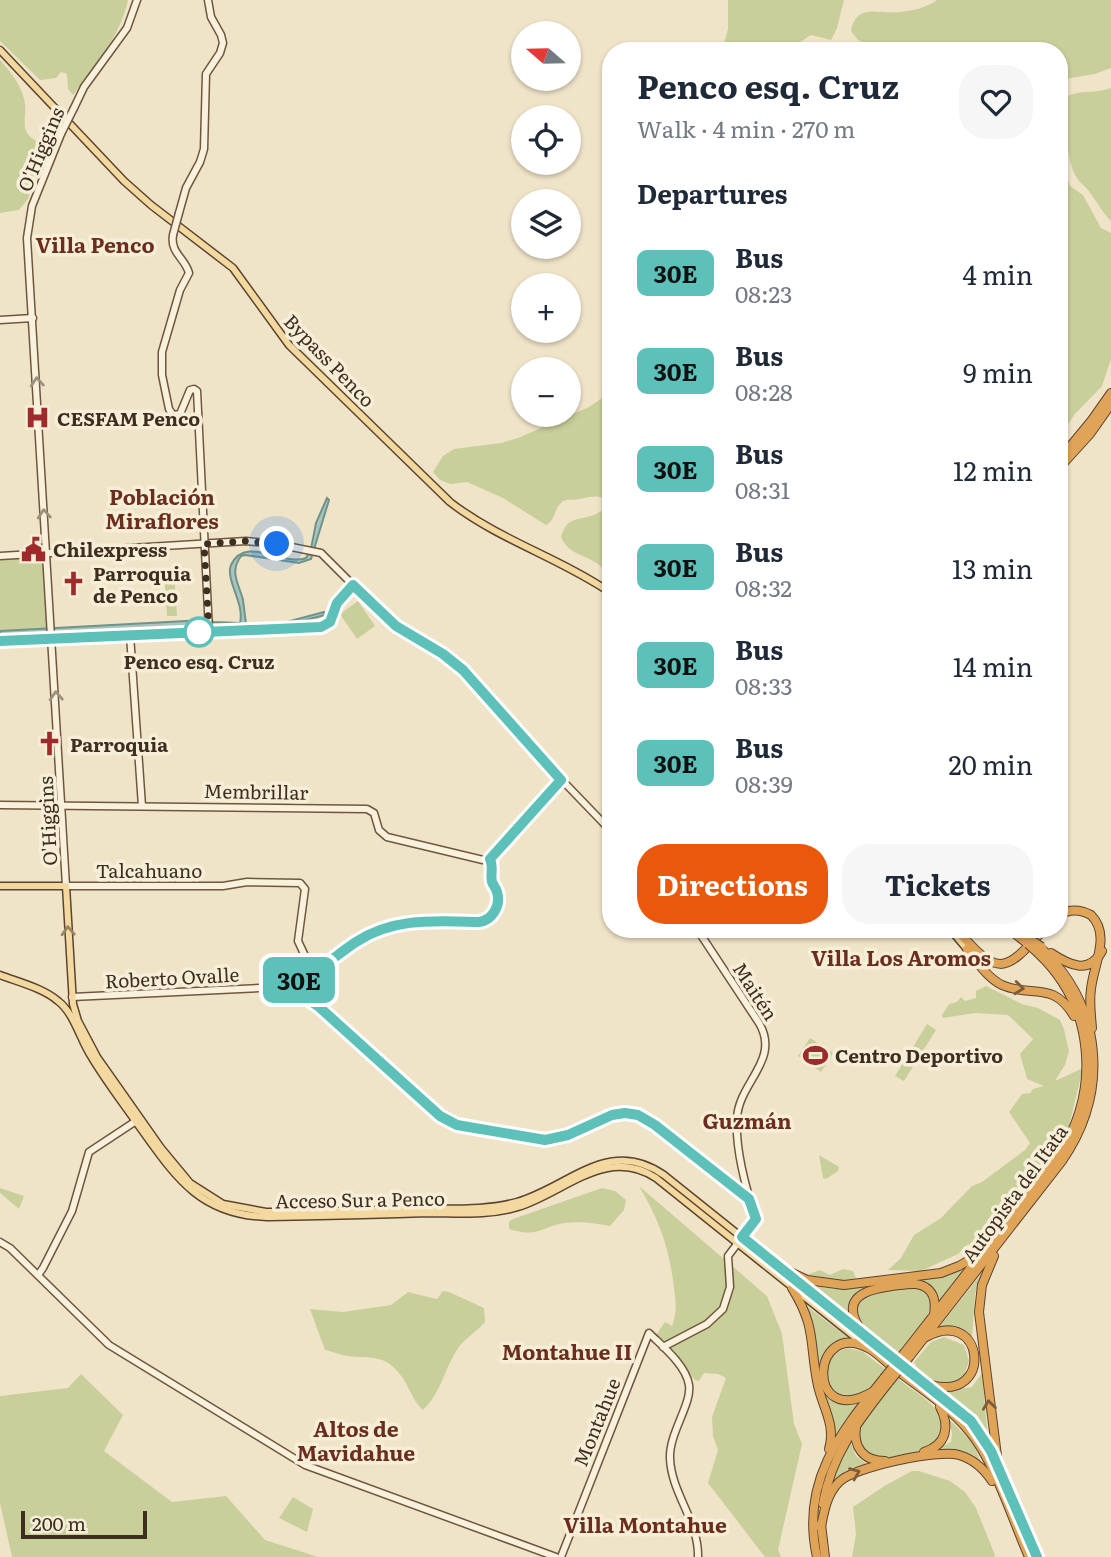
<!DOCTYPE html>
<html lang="en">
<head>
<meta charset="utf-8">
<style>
  :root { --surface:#fff; --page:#f6f6f7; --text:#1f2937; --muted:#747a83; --accent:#ea580c }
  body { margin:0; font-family:Literata,serif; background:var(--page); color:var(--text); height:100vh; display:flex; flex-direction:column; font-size:26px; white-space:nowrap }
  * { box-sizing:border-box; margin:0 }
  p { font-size:23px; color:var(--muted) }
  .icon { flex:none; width:38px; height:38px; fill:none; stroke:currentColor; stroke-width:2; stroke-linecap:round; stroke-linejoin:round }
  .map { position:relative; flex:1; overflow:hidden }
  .drawer { position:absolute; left:602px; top:42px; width:466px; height:896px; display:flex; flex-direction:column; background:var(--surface); border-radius:28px; box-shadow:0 2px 5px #0004 }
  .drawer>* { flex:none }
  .badge { padding:0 14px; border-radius:10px; font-size:24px; line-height:46px }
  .needle { width:46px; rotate:290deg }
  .buttons { position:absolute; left:511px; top:21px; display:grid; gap:14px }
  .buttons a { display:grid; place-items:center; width:70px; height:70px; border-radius:50%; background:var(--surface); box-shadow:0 2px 5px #0004; font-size:35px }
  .scale { position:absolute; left:21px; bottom:18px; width:126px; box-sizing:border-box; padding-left:7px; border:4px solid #3d2e20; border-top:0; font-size:19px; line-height:24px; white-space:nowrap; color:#3d2e20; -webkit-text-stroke:5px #f7eed8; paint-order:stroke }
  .you { position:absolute; width:35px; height:35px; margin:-18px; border:5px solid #fff; border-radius:50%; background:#1a73e8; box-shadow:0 0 0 10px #1a73e833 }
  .map>.badge { position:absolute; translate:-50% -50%; box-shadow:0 0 0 4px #fff }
  h2 { padding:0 35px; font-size:26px; line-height:63px }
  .round { display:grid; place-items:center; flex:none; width:74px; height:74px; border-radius:28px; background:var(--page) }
  .head { display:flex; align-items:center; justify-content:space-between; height:119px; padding:0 35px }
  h1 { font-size:33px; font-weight:700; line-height:52px }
  .action { display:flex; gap:14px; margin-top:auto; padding:14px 35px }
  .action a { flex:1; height:80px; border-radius:28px; background:var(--accent); color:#fff; font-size:28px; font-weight:700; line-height:80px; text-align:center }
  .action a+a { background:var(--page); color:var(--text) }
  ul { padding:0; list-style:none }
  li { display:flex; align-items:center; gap:21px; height:98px; padding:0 35px }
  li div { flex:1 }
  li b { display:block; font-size:26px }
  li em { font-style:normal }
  li .badge { min-width:77px; font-weight:700; text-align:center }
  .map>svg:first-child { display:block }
  .green { fill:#c9cf9b }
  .water { fill:#a9c4bc; stroke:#6f938a; stroke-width:2 }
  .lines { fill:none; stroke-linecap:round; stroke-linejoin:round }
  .secondary-casing { stroke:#6f573f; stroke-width:9 }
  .primary-casing { stroke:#5b4430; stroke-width:9 }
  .highway-casing { stroke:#5b4430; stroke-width:10 }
  .secondary { stroke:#faf1dc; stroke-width:6 }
  .primary { stroke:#f3d9a0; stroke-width:6 }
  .highway { stroke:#e0a458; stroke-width:8 }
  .secondary-bridge-casing { stroke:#6f573f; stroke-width:9; stroke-linecap:butt }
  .highway-bridge-casing { stroke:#5b4430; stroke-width:10; stroke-linecap:butt }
  .secondary-bridge { stroke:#faf1dc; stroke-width:6 }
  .highway-bridge { stroke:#e0a458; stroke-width:8 }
  .oneway { stroke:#9c907e }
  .oneway2 { stroke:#988460 }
  .oneway3 { stroke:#7e5d36 }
  .line-casing { stroke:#fff; stroke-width:16 }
  .line { stroke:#5dc1b9; stroke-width:10 }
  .walk { stroke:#3d2e20; stroke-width:7; stroke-dasharray:0 12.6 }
  .stop-dot { fill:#fff; stroke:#5dc1b9; stroke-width:3.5 }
  .labels { text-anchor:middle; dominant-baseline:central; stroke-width:7; stroke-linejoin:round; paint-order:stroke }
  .street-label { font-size:19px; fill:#3d2e20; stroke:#f7eed8 }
  .poi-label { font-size:19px; font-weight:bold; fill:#3d2e20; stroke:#f7eed8; text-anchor:start }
  .stop-label { font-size:19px; font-weight:bold; fill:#3d2e20; stroke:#f7eed8 }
  .neighbourhood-label { font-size:21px; font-weight:bold; fill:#6b2e1e; stroke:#f7eed8 }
</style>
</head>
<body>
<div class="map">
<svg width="1111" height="1557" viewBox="0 0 1111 1557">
  <rect width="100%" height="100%" fill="#f0e4c8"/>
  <g class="green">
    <path d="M 0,0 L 128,0 C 121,35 94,68 73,95 L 68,89 L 67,74 L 61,72 L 56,78 L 40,80 L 0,41 Z"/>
    <polygon points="728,0 844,0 837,28 831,40 811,35 786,51 722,51 728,29"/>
    <path d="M 937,0 L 1111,0 L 1111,68 L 1095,74 L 1059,80 L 1059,51 L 878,51 L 858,40 L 851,31 C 857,2 879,15 899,12 C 912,11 926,8 937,0 Z"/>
    <path d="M 0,60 C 11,72 23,87 25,104 C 27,120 18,133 39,142 L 43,153 L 28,199 L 19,210 L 0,213 Z"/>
    <path d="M 1111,88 L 1111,221 C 1101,211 1096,200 1088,190 C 1085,186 1079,182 1077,178 C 1066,163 1064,115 1066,97 C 1080,89 1096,94 1111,88 Z"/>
    <polygon points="1059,154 1070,186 1083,195 1101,228 1111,233 1111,359 1102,386 1075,414 1059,437"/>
    <path d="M 611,392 L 611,577 C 606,573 603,568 598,564 C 584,554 569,555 561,537 C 568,514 579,522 596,514 C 601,512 606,507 611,505 C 600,491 589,498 574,500 C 569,500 566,499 562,502 C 554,508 556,520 546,525 L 503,498 L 467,482 L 450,484 L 440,480 L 433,472 L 443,456 L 454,449 L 501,443 L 518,438 L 589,407 Z"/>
    <polygon points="41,555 44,557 49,629 0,631 0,558"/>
    <polygon points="174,570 177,616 167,616 164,571"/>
    <polygon points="358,601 375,626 357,639 340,614"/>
    <polygon points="986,986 1022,1004 1038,1008 1060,1020 1064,1029 1069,1051 1065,1065 1055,1081 1083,1068 1067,1134 1054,1155 988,1239 967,1245 958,1254 921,1271 888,1270 901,1258 914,1235 941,1218 972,1186 982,1182 1025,1150 1030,1143 1009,1112 1022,1094 1030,1093 1033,1089 1044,1086 1027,1079 1020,1054 1033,1039 1008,1015 975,1013 943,1018 942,1015 949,1004 957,1002 961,997 965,1001 976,998 976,991"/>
    <polygon points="927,1024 936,1030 904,1081 895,1076"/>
    <polygon points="810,1038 833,1053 821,1072 798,1056"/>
    <polygon points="819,1155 839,1167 838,1171 826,1179 823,1178"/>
    <path d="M 639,1186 L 767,1296 L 782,1334 L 794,1424 L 802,1444 L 778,1550 L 781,1557 L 765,1557 L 708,1483 L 718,1450 L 713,1436 L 712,1417 L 726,1378 L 718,1374 L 704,1373 L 699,1381 L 695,1380 L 656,1335 L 665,1322 L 672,1326 C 677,1313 676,1303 674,1289 C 670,1249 659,1220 639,1186 Z"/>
    <polygon points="0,1188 24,1196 19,1209 0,1193"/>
    <path d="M 602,1188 L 615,1191 L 626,1200 L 624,1210 L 610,1226 C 593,1223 581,1221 564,1223 C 538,1228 539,1238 509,1229 L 509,1222 L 513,1219 Z"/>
    <polygon points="967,1265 969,1265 939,1303 915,1280 930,1278"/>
    <path d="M 843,1269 L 853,1271 L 856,1278 C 836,1283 818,1282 800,1272 L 809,1274 L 820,1270 L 830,1275 Z"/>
    <path d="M 982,1273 L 975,1294 L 972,1338 C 960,1327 953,1323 937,1330 Z"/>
    <polygon points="805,1284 834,1289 872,1286 860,1290 853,1297 852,1321"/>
    <path d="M 911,1287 L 927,1292 C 941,1313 910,1338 897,1355 L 861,1325 L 854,1310 L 864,1294 Z"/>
    <path d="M 443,1291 L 449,1292 L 484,1308 L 485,1322 C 477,1332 463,1339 457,1350 C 445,1368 440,1395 423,1410 C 412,1400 410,1388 402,1377 C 385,1353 371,1359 347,1356 C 339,1355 332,1351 325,1350 L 310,1309 L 343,1312 L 391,1305 L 408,1292 L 437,1299 Z"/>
    <path d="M 808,1307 L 852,1341 C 835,1346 825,1349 818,1368 L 814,1325 Z"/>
    <path d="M 944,1337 L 964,1345 L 969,1361 L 963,1379 C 942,1388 924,1385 914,1362 L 931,1342 Z"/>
    <path d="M 849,1348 L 863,1352 L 885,1369 C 880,1377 875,1386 868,1391 C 831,1416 804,1356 849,1348 Z"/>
    <polygon points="982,1373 988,1438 979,1423 945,1391 972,1387"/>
    <polygon points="81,1374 123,1415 104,1451 172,1502 226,1496 265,1540 318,1557 12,1557 0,1503 0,1396 68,1388"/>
    <path d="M 897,1378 C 910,1389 930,1399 939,1414 C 960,1447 888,1465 872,1456 C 867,1454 863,1448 859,1445 L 859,1431 L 862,1424 Z"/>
    <polygon points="820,1383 835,1400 859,1403 835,1437"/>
    <polygon points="949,1419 974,1444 981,1463 966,1453 939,1448 951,1442 952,1434"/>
    <polygon points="850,1441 856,1456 867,1464 848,1469 832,1483 838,1464"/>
    <polygon points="912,1471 919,1471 950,1481 965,1492 976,1508 995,1555 994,1557 852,1557 856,1534 853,1507 886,1485"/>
    <polygon points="293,1497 313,1509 307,1532 279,1518"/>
  </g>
  <path class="water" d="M 327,498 L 329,500 L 311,559 L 299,563 L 245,555 L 241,556 C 229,572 239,584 243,600 C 244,608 245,616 246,624 L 283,623 L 324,612 L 325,615 L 283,626 L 206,625 L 0,637 L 0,631 L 205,620 L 212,620 L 213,622 L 240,623 C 245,603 225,580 231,565 C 245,534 284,567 306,558 L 311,549 L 316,523 Z"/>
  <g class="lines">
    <defs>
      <g id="secondary">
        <polyline points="74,108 84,87 127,28 137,0"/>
        <polyline points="61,134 32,206 27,238 66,886 223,886 247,882 300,883 305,889 298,941 313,973"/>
        <polyline points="179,213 186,188 200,162 204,149 206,74 220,53 223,43 221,35 211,17 208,0"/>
        <path d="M 173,235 C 170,253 185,258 189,273 L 180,290 L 162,352 L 162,375 L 169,409 L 173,415 L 180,414 L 190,390 L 194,389 L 197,391 L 209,631"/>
        <polyline points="0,320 33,318"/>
        <polyline points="0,556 246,541 277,544 321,553 393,625 443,654 463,670 559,777 611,831"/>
        <polyline points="130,635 142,806"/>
        <polyline points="0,641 318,627 329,622 337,603 353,585"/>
        <polyline points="0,805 367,809 374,813 379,830 387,837 483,860 490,859"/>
        <polyline points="490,859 561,780"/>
        <polyline points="274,987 296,993 313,1003 451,1123 545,1140 568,1135 612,1115 634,1114 655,1125 749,1199"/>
        <path d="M 72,997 L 280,987 C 319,977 345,943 382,929 C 416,916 449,925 484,922 C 498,914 502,896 492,883 L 493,865 L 490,859"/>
        <polyline points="0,1242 10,1248 109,1345 305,1465 556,1557"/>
        <polyline points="38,1275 43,1268 72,1211 89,1152 136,1121"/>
        <path d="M 663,1347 L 707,1324 L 723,1309 L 730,1287 L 728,1256 L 756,1219 C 746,1189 735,1149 737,1118 C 739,1082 781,1060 759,1023 L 697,929"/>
        <path d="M 561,1557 L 649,1333 C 662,1346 686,1365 689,1385 C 692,1404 669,1433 670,1458 C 671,1493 699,1521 698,1557"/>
      </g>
      <g id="primary">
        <path d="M 0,50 L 124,181 L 151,205 L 233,268 L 289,345 L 450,502 C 499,540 560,558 611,593"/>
        <path d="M 0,886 L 66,886 L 73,1004 L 78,1021 L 97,1057 L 161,1148 L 190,1183 L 223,1204 L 266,1212 C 316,1212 366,1210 416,1209 C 449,1208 484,1211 517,1202 C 569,1187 609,1136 664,1175 L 779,1267"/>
        <polyline points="950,929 967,949"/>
        <path d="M 0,975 C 18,982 43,988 58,1001 C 74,1013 80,1039 91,1056 C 105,1080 123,1103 139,1126 C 175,1176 199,1215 267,1217 C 320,1216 374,1215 427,1213 C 457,1213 489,1216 518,1207 C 564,1193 607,1145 656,1178 L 866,1346"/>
        <polyline points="788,1274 859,1330"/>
      </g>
      <g id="highway">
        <polyline points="1059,460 1092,420 1111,393"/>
        <polyline points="1059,468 1090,434 1111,404"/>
        <path d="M 1059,915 C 1069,909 1080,909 1091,915 C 1111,935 1094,963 1091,989 C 1089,1002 1091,1015 1092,1028"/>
        <path d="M 956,929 C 997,975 1003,976 1044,929"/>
        <polyline points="1009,929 1028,944"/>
        <polyline points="1018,929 1031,940"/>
        <path d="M 967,949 C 977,961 987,978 1002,985 C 1031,998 1053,980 1074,1016"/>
        <path d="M 1051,953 C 1069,965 1089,975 1102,951"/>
        <polyline points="994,1256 982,1285 979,1312 997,1456"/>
        <polyline points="776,1265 807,1280 844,1285 941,1273 959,1266 978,1255"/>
        <path d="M 792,1288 C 817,1328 809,1344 818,1386 C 823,1408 836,1425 829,1449"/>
        <path d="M 934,1316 C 935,1307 936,1297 929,1290 C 919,1280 904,1285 892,1286 C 861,1290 839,1300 863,1333 L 961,1412 L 975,1426 L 991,1451 L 1038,1557"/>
        <path d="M 926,1337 C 984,1305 995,1402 931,1385"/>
        <path d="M 905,1352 L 1059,1155 C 1101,1090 1095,1007 1038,953"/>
        <path d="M 910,1356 L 1062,1161 C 1110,1091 1103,1007 1041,948"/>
        <path d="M 874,1391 C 804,1433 810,1315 870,1349 C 877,1353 884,1360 891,1366 C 917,1386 948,1405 969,1431 C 994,1460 1013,1521 1029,1557"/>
        <path d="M 856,1427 C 853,1447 863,1461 885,1461"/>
        <path d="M 924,1452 C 947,1445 950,1426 940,1407"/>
        <path d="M 823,1504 C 831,1455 859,1420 889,1382"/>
        <polyline points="821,1524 825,1557"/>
        <path d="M 821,1527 C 824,1511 827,1494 839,1482 C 854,1467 938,1449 959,1455 C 973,1459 984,1469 992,1481"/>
        <path d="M 817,1557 C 800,1482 840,1433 884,1378"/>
      </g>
    </defs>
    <use href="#secondary" class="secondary-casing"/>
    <use href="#primary" class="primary-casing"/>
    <use href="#highway" class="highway-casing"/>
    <use href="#secondary" class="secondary"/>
    <use href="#primary" class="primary"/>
    <use href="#highway" class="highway"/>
    <defs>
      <g id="secondary-bridge">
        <polyline points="61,134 74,108"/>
        <polyline points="173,235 179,213"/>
      </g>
      <g id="highway-bridge">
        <polyline points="1031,940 1042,947"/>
        <polyline points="1028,944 1038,953"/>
        <polyline points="884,1378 905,1352"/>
        <polyline points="889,1382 910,1356"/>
      </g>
    </defs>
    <use href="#secondary-bridge" class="secondary-bridge-casing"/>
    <use href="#highway-bridge" class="highway-bridge-casing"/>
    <use href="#secondary-bridge" class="secondary-bridge"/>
    <use href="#highway-bridge" class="highway-bridge"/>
  </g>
  <defs><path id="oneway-chevron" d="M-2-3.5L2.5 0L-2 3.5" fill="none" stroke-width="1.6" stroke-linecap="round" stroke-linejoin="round" transform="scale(1.75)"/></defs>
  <g class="oneway">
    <use href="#oneway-chevron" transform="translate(37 382) rotate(-94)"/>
    <use href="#oneway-chevron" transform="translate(44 514) rotate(-94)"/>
    <use href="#oneway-chevron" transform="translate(56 696) rotate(-93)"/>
  </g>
  <use class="oneway2" href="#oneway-chevron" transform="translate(68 931) rotate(-93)"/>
  <g class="oneway3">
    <use href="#oneway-chevron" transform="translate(1019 988) rotate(6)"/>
    <use href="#oneway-chevron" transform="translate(989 1405) rotate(-97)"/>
    <use href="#oneway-chevron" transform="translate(855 1473) rotate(-22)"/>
  </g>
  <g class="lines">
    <defs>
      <path id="line" d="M 0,641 L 321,627 L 330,622 L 337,603 L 353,585 L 396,626 L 443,654 L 463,670 L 561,780 L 490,859 C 494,868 490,873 492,882 C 493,885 496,888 497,892 C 501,905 493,920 479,922 C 436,921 394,917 356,942 C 336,955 318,973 296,981 L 295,991 L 318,1006 L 440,1116 L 457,1125 L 545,1140 L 568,1135 L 612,1115 L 625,1113 L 638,1115 L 655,1125 L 749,1199 L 756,1219 L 742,1237 L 971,1421 L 991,1451 L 1037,1557"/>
    </defs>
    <use href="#line" class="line-casing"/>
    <use href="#line" class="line"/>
    <polyline class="walk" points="199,632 209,631 204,544 246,541 277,544"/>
  </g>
  <defs>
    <symbol id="hospital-bare" viewBox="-9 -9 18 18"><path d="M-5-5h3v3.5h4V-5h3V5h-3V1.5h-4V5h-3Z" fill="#9e2a2b" stroke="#f7eed8" stroke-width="2.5" paint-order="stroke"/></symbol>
    <symbol id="civic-bare" viewBox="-9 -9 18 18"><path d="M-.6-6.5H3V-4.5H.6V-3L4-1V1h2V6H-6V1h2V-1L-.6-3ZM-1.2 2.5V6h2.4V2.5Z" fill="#9e2a2b" stroke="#f7eed8" stroke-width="2.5" paint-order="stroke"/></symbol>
    <symbol id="church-bare" viewBox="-9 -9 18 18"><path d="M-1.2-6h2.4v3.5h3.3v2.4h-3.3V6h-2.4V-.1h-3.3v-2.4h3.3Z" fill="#9e2a2b" stroke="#f7eed8" stroke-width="2.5" paint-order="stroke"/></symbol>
    <symbol id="stadium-bare" viewBox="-9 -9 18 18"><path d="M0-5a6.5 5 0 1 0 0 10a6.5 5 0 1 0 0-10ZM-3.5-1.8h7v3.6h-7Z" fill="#9e2a2b" stroke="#f7eed8" stroke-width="2.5" paint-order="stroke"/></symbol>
  </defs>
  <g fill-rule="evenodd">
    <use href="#hospital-bare" x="20" y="400" width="35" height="35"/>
    <use href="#civic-bare" x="16" y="532" width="35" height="35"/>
    <use href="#church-bare" x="56" y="566" width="35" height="35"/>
    <use href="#church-bare" x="32" y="726" width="35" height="35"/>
    <use href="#stadium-bare" x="798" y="1038" width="35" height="35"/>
  </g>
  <circle class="stop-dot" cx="199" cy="632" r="14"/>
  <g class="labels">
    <g class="street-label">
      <text transform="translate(40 149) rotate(-67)">O'Higgins</text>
      <text transform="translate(330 360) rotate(46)">Bypass Penco</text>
      <text transform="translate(256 791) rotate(1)">Membrillar</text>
      <text transform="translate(47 821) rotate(-93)">O'Higgins</text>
      <text x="149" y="870">Talcahuano</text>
      <text transform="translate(172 977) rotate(-3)">Roberto Ovalle</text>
      <text transform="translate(756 991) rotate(57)">Maitén</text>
      <text transform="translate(1014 1193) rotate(-54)">Autopista del Itata</text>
      <text transform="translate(360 1199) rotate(-1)">Acceso Sur a Penco</text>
      <text transform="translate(596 1422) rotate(-68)">Montahue</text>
    </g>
    <g class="poi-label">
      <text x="57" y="418">CESFAM Penco</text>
      <text x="53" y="549">Chilexpress</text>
      <text x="93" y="573">Parroquia<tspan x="93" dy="22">de Penco</tspan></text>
      <text x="70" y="744">Parroquia</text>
      <text x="835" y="1055">Centro Deportivo</text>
    </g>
    <g class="stop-label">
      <text x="199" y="661">Penco esq. Cruz</text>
    </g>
    <g class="neighbourhood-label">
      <text x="95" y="243">Villa Penco</text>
      <text x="162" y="495">Población<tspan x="162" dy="24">Miraflores</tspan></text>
      <text x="901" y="956">Villa Los Aromos</text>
      <text x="747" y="1119">Guzmán</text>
      <text x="567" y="1350">Montahue II</text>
      <text x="356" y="1427">Altos de<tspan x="356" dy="24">Mavidahue</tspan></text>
      <text x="645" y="1523">Villa Montahue</text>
    </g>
  </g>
</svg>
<div class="buttons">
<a><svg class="needle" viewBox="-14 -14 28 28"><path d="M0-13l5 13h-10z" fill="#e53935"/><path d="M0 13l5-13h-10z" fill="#747a83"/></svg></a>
<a><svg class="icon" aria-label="locate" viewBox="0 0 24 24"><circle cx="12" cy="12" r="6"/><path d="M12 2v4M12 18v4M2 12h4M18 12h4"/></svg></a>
<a><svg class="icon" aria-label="layers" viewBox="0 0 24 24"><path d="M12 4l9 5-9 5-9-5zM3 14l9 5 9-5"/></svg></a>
<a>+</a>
<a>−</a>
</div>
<div class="scale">200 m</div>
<div class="you" style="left:277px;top:544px"></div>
<b class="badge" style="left:299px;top:980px;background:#5dc1b9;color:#111">30E</b>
<section class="drawer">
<div class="head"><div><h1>Penco esq. Cruz</h1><p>Walk · 4 min · 270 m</p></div><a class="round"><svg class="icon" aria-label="heart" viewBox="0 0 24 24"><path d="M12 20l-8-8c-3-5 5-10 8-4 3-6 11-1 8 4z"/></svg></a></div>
<h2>Departures</h2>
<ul>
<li><span class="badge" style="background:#5dc1b9;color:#111">30E</span><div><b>Bus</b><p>08:23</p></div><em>4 min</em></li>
<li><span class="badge" style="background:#5dc1b9;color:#111">30E</span><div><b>Bus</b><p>08:28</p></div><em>9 min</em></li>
<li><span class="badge" style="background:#5dc1b9;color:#111">30E</span><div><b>Bus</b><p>08:31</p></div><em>12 min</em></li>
<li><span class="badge" style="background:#5dc1b9;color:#111">30E</span><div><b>Bus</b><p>08:32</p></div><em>13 min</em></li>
<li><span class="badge" style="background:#5dc1b9;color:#111">30E</span><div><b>Bus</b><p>08:33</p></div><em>14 min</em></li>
<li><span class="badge" style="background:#5dc1b9;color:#111">30E</span><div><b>Bus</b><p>08:39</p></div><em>20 min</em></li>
</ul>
<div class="action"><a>Directions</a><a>Tickets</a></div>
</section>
</div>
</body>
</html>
